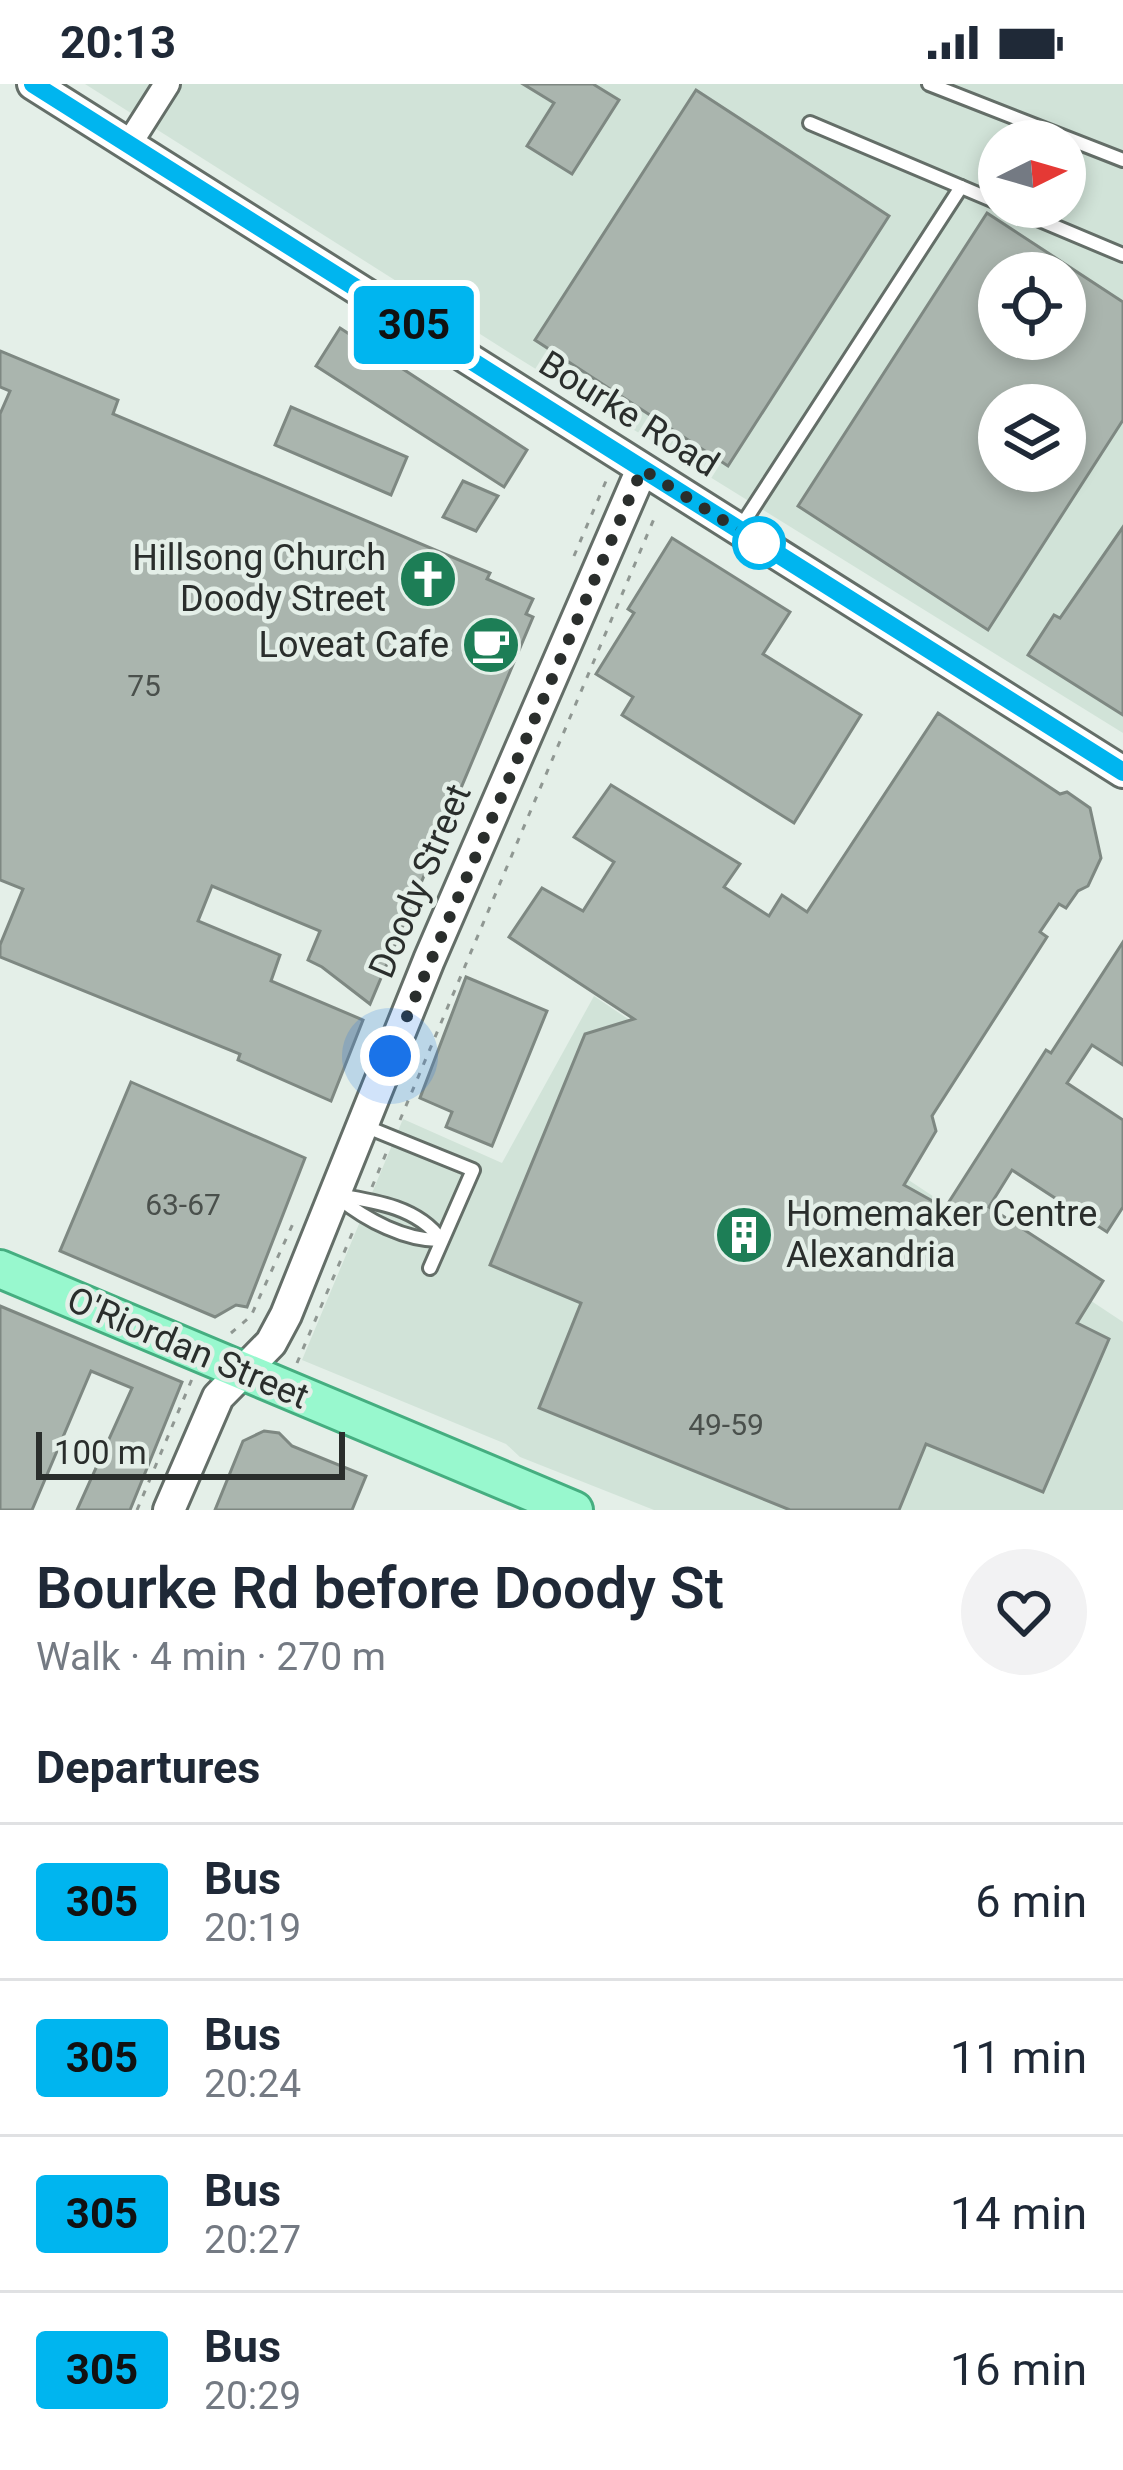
<!DOCTYPE html>
<html lang="en">
<head>
<meta charset="utf-8">
<style>
  :root { --surface:#fff; --page:#f2f2f3; --text:#1f2937; --muted:#747a83; --line:#e0e1e3 }
  body { margin:0; font-family:Roboto,sans-serif; background:var(--page); color:var(--text); height:100vh; display:flex; flex-direction:column; font-size:45px; white-space:nowrap }
  * { box-sizing:border-box; margin:0 }
  p { font-size:39px; color:var(--muted) }
  .icon { flex:none; width:66px; height:66px; fill:none; stroke:currentColor; stroke-width:2; stroke-linecap:round; stroke-linejoin:round }
  .map { position:relative; height:1426px; overflow:hidden }
  .sheet { display:flex; flex-direction:column; background:var(--surface); flex:1 }
  .sheet>* { flex:none }
  .badge { padding:0 24px; border-radius:9px; font-size:42px; line-height:78px }
  .needle { width:78px; rotate:85deg }
  .buttons { position:absolute; left:978px; top:36px; display:grid; gap:24px }
  .buttons a { display:grid; place-items:center; width:108px; height:108px; border-radius:50%; background:var(--surface); box-shadow:0 6px 18px #0003; font-size:60px }
  .scale { position:absolute; left:36px; bottom:30px; width:309px; box-sizing:border-box; padding-left:12px; border:6px solid #2a2e2c; border-top:0; font-size:33px; line-height:42px; white-space:nowrap; color:#2a2e2c; -webkit-text-stroke:9px #e4efe8; paint-order:stroke }
  .you { position:absolute; width:60px; height:60px; margin:-30px; border:9px solid #fff; border-radius:50%; background:#1a73e8; box-shadow:0 0 0 18px #1a73e833 }
  .map>.badge { position:absolute; translate:-50% -50%; box-shadow:0 0 0 6px #fff }
  h2 { padding:0 36px; font-size:45px; line-height:108px }
  .round { display:grid; place-items:center; flex:none; width:126px; height:126px; border-radius:63px; background:var(--page) }
  .summary { display:flex; align-items:center; justify-content:space-between; height:204px; padding:0 36px }
  h1 { font-size:57px; font-weight:600; line-height:90px }
  ul { padding:0; list-style:none }
  li { display:flex; align-items:center; gap:36px; height:156px; padding:0 36px; border-top:3px solid var(--line) }
  li div { flex:1 }
  li b { display:block; font-size:45px }
  li em { font-style:normal }
  li .badge { min-width:132px; font-weight:700; text-align:center }
  .status { display:flex; justify-content:space-between; align-items:center; height:84px; padding:0 60px; background:var(--surface); direction:ltr }
  .status svg { height:33px; fill:currentColor }
  .map>svg:first-child { display:block }
  .built { fill:#d1e3d8; fill-rule:evenodd }
  .building { fill:#aab5ae; stroke:#7e8882; stroke-width:3; fill-rule:evenodd }
  .lines { fill:none; stroke-linecap:round; stroke-linejoin:round }
  .service-casing { stroke:#646e68; stroke-width:18 }
  .minor-casing { stroke:#646e68; stroke-width:30 }
  .tertiary-casing { stroke:#646e68; stroke-width:36 }
  .primary-casing { stroke:#45ae80; stroke-width:42 }
  .path { stroke:#8f9792; stroke-width:3; stroke-dasharray:6 9; stroke-linecap:butt }
  .service { stroke:#fff; stroke-width:12 }
  .minor { stroke:#fff; stroke-width:24 }
  .tertiary { stroke:#fff; stroke-width:30 }
  .primary { stroke:#98f8ce; stroke-width:36 }
  .line-casing { stroke:#fff; stroke-width:27 }
  .line { stroke:#00b5ef; stroke-width:18 }
  .walk { stroke:#2a2e2c; stroke-width:12; stroke-dasharray:0 21.6 }
  .stop-dot { fill:#fff; stroke:#00b5ef; stroke-width:6 }
  .labels { text-anchor:middle; dominant-baseline:central; stroke-width:9; stroke-linejoin:round; paint-order:stroke }
  .number-label { font-size:30px; fill:#4a504c }
  .street-label { font-size:36px; fill:#2a2e2c; stroke:#e4efe8 }
  .poi-label { font-size:36px; fill:#2a2e2c; stroke:#e4efe8; text-anchor:end }
</style>
</head>
<body>
<div class="status"><b>20:13</b><svg viewBox="0 0 49 12"><path d="M0 12V9h3v3zM5 12V6h3v6zM10 12V3h3v9zM15 12V0h3v12zM26 1h20v11H26zM47 4h2v5h-2z"/></svg></div>
<div class="map">
<svg width="1123" height="1426" viewBox="0 0 1123 1426">
  <rect width="100%" height="100%" fill="#e4efe8"/>
  <g class="built">
    <path d="M 85,0 L 1123,0 L 1123,649 L 518,274 ZM 999,57 L 1065,57 L 1065,123 L 999,123 ZM 999,189 L 1065,189 L 1065,255 L 999,255 ZM 999,321 L 1065,321 L 1065,387 L 999,387 Z"/>
    <polygon points="594,912 751,1018 904,1093 1123,1238 1123,1426 654,1426 520,1373 506,1360 302,1276 403,1035 502,1079"/>
  </g>
  <g class="building">
    <polygon points="523,0 593,0 619,16 572,90 527,62 554,19"/>
    <polygon points="696,6 889,132 728,382 535,256"/>
    <path d="M 987,129 L 1123,218 L 1123,336 L 988,546 L 798,422 ZM 999,189 L 1065,189 L 1065,255 L 999,255 ZM 999,321 L 1065,321 L 1065,387 L 999,387 Z"/>
    <polygon points="340,244 527,366 504,403 316,282"/>
    <polygon points="0,267 118,316 113,330 490,489 487,495 533,515 526,530 533,533 370,920 322,883 308,876 320,847 212,802 198,837 280,871 271,897 363,936 331,1017 238,976 240,970 0,873 0,861 23,805 0,796 0,330 10,307 0,303"/>
    <polygon points="291,323 407,373 391,411 275,361"/>
    <polygon points="463,397 498,412 476,447 443,433"/>
    <polygon points="1123,443 1123,631 1028,571 1054,531 1060,534"/>
    <polygon points="672,454 790,528 763,570 861,631 794,739 622,631 633,613 596,590 634,529 628,525"/>
    <polygon points="938,629 1060,710 1067,708 1090,724 1101,774 1088,802 1078,807 1066,824 1059,820 1040,848 1047,853 932,1032 936,1047 904,1101 945,1124 1046,966 1051,969 1123,858 1123,981 1092,961 1067,999 1123,1036 1123,1123 1107,1148 1012,1086 989,1123 1103,1197 1077,1239 1109,1255 1043,1408 926,1360 899,1426 790,1426 539,1324 581,1219 490,1181 585,950 634,935 509,853 542,804 583,827 614,778 574,753 611,701 740,780 724,803 769,832 782,811 807,828"/>
    <polygon points="466,893 547,927 492,1062 446,1043 452,1028 420,1014"/>
    <polygon points="131,998 305,1074 247,1223 236,1221 215,1233 60,1167"/>
    <polygon points="0,1222 182,1298 130,1426 77,1426 132,1304 91,1287 32,1426 0,1426"/>
    <polygon points="264,1347 279,1349 292,1362 366,1392 352,1426 215,1426 243,1357"/>
  </g>
  <g class="lines">
    <defs>
      <g id="service">
        <polyline points="929,0 1123,76"/>
        <polyline points="810,39 999,119"/>
        <polyline points="1009,123 1123,171"/>
        <polyline points="740,444 961,103"/>
        <polyline points="362,1041 473,1086 430,1184"/>
        <path d="M 336,1111 C 374,1117 418,1123 441,1156"/>
        <path d="M 339,1114 C 366,1136 406,1157 441,1156"/>
      </g>
      <polyline id="minor" points="129,60 167,0"/>
      <g id="tertiary">
        <polyline points="33,0 1123,688"/>
        <polyline points="169,1426 218,1313 271,1259 286,1231 429,876 642,385"/>
      </g>
      <polyline id="primary" points="0,1185 574,1426"/>
    </defs>
    <use href="#service" class="service-casing"/>
    <use href="#minor" class="minor-casing"/>
    <use href="#tertiary" class="tertiary-casing"/>
    <use href="#primary" class="primary-casing"/>
    <g class="path">
      <polyline points="574,472 606,397"/>
      <polyline points="400,1036 656,430"/>
      <polyline points="372,1103 387,1067"/>
      <polyline points="231,1249 251,1232 296,1133"/>
      <polyline points="297,1279 354,1145"/>
      <polyline points="137,1426 192,1295"/>
    </g>
    <use href="#service" class="service"/>
    <use href="#minor" class="minor"/>
    <use href="#tertiary" class="tertiary"/>
    <use href="#primary" class="primary"/>
  </g>
  <g class="lines">
    <defs>
      <polyline id="line" points="33,0 1123,688"/>
    </defs>
    <use href="#line" class="line-casing"/>
    <use href="#line" class="line"/>
    <polyline class="walk" points="390,972 642,385 777,470 759,459"/>
  </g>
  <defs>
    <symbol id="church-disc" viewBox="-11 -11 22 22"><circle r="9.5" fill="#1d7e56" stroke="#e4efe8"/><path d="M-1.2-6h2.4v3.5h3.3v2.4h-3.3V6h-2.4V-.1h-3.3v-2.4h3.3Z" fill="#fff"/></symbol>
    <symbol id="cafe-disc" viewBox="-11 -11 22 22"><circle r="9.5" fill="#1d7e56" stroke="#e4efe8"/><path d="M-5.5-4.5H6V0H3Q3 3.5 0 3.5H-2.5Q-5.5 3.5-5.5 0ZM3-3.2v2h1.7v-2ZM-6 4.5H4V6H-6Z" fill="#fff"/></symbol>
    <symbol id="building-disc" viewBox="-11 -11 22 22"><circle r="9.5" fill="#1d7e56" stroke="#e4efe8"/><path d="M-4-6H4V6H1V3H-1V6H-4ZM-2.5-4.3h1.7v1.8h-1.7ZM.8-4.3h1.7v1.8H.8ZM-2.5-1h1.7V.8h-1.7ZM.8-1h1.7V.8H.8Z" fill="#fff"/></symbol>
  </defs>
  <g fill-rule="evenodd">
    <use href="#church-disc" x="395" y="462" width="66" height="66"/>
    <use href="#cafe-disc" x="458" y="528" width="66" height="66"/>
    <use href="#building-disc" x="711" y="1118" width="66" height="66"/>
  </g>
  <circle class="stop-dot" cx="759" cy="459" r="24"/>
  <g class="labels">
    <g class="number-label">
      <text x="144" y="601">75</text>
      <text x="183" y="1120">63-67</text>
      <text x="726" y="1340">49-59</text>
    </g>
    <g class="street-label">
      <text transform="translate(629 330) rotate(32)">Bourke Road</text>
      <text transform="translate(420 797) rotate(-67)">Doody Street</text>
      <text transform="translate(188 1264) rotate(23)">O'Riordan Street</text>
    </g>
    <g class="poi-label">
      <text x="386" y="474">Hillsong Church<tspan x="386" dy="41">Doody Street</tspan></text>
      <text x="449" y="561">Loveat Cafe</text>
      <text x="786" y="1130" text-anchor="start">Homemaker Centre<tspan x="786" dy="41">Alexandria</tspan></text>
    </g>
  </g>
</svg>
<div class="buttons">
<a><svg class="needle" viewBox="-14 -14 28 28"><path d="M0-13l5 13h-10z" fill="#e53935"/><path d="M0 13l5-13h-10z" fill="#747a83"/></svg></a>
<a><svg class="icon" aria-label="locate" viewBox="0 0 24 24"><circle cx="12" cy="12" r="6"/><path d="M12 2v4M12 18v4M2 12h4M18 12h4"/></svg></a>
<a><svg class="icon" aria-label="layers" viewBox="0 0 24 24"><path d="M12 4l9 5-9 5-9-5zM3 14l9 5 9-5"/></svg></a>
</div>
<div class="scale">100 m</div>
<div class="you" style="left:390px;top:972px"></div>
<b class="badge" style="left:414px;top:241px;background:#00b5ef;color:#111">305</b>
</div>
<section class="sheet">
<div class="summary"><div><h1>Bourke Rd before Doody St</h1><p>Walk · 4 min · 270 m</p></div><a class="round"><svg class="icon" aria-label="heart" viewBox="0 0 24 24"><path d="M12 20l-8-8c-3-5 5-10 8-4 3-6 11-1 8 4z"/></svg></a></div>
<h2>Departures</h2>
<ul>
<li><span class="badge" style="background:#00b5ef;color:#111">305</span><div><b>Bus</b><p>20:19</p></div><em>6 min</em></li>
<li><span class="badge" style="background:#00b5ef;color:#111">305</span><div><b>Bus</b><p>20:24</p></div><em>11 min</em></li>
<li><span class="badge" style="background:#00b5ef;color:#111">305</span><div><b>Bus</b><p>20:27</p></div><em>14 min</em></li>
<li><span class="badge" style="background:#00b5ef;color:#111">305</span><div><b>Bus</b><p>20:29</p></div><em>16 min</em></li>
</ul>
</section>
</body>
</html>
